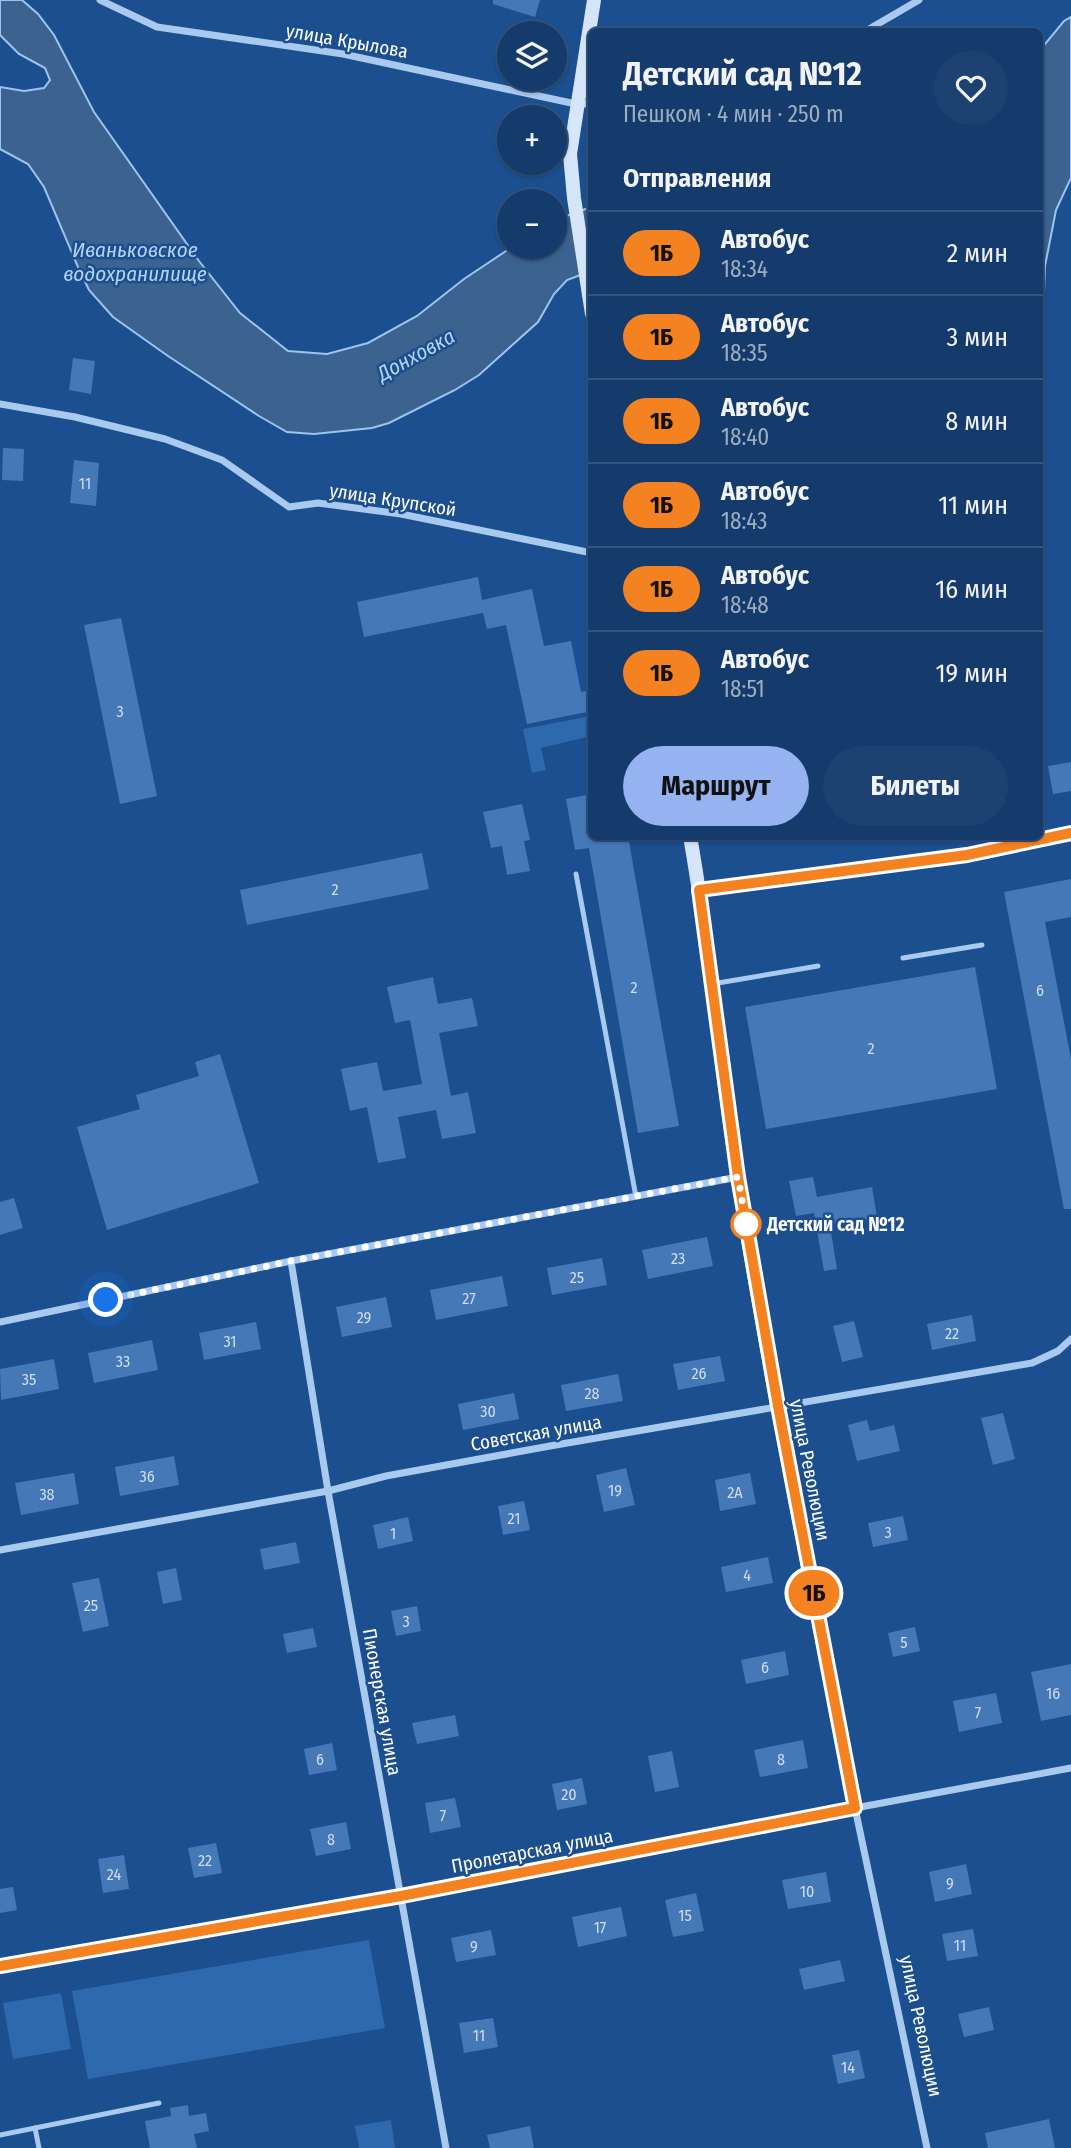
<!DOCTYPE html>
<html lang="ru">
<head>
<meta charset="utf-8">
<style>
  :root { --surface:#143b6b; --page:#1d4271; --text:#f1f3f6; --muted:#9dadc1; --line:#33557e; --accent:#95b2f1 }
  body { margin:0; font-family:"Fira Sans Condensed",sans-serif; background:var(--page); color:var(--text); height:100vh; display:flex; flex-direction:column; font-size:26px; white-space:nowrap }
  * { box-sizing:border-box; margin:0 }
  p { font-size:23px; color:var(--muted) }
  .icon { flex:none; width:38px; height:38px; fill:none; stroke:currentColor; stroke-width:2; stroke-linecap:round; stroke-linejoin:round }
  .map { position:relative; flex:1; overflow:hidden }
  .panel { position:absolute; left:588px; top:28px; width:455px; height:812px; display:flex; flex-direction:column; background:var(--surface); border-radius:10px; box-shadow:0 2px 5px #0004,0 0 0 2px var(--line) }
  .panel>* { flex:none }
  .badge { padding:0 14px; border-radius:23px; font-size:24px; line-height:46px }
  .fabs { position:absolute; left:497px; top:21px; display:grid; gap:14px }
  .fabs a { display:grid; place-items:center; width:70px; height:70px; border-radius:50%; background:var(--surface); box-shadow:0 2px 5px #0004,0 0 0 2px var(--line); font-size:35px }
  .you { position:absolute; width:35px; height:35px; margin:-18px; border:5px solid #fff; border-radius:50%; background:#1a73e8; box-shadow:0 0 0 10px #1a73e833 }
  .map>.badge { position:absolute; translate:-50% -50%; box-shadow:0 0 0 4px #fff }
  h2 { padding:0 35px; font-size:26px; line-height:63px }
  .round { display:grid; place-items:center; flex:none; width:74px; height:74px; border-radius:37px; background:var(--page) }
  .summary { display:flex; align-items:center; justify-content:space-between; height:119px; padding:0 35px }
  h1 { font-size:33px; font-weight:700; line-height:52px }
  .cta { display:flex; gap:14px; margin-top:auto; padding:14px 35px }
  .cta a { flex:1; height:80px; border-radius:42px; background:var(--accent); color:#111; font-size:28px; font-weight:700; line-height:80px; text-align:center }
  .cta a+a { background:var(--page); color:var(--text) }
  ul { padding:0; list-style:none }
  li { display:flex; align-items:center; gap:21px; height:84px; padding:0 35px; border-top:2px solid var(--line) }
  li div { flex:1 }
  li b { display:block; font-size:26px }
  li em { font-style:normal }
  li .badge { min-width:77px; font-weight:700; text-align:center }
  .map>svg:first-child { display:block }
  .green { fill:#2e69ad }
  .water { fill:#3c6290; stroke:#9cc4f0; stroke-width:2 }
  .building { fill:#4478b7 }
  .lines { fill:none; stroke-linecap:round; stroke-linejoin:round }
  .lane { stroke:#a9c9ee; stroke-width:5 }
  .street { stroke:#a9c9ee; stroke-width:7 }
  .secondary { stroke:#d6e6fa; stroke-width:14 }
  .line-casing { stroke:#fff; stroke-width:16 }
  .line { stroke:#f58220; stroke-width:10 }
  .walk { stroke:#fff; stroke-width:7; stroke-dasharray:0 12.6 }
  .stop-dot { fill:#fff; stroke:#f58220; stroke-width:3.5 }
  .labels { text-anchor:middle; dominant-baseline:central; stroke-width:5; stroke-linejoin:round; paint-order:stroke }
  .number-label { font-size:16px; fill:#d0dded }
  .street-label { font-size:19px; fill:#fff; stroke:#1b4f8f }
  .stop-label { font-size:19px; font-weight:bold; fill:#fff; stroke:#1b4f8f; text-anchor:start }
  .water-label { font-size:21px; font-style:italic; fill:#b5d3f5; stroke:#1b4f8f }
</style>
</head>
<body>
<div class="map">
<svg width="1071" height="2148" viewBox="0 0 1071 2148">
  <rect width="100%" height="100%" fill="#1b4f8f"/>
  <g class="green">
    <polygon points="591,716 591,736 541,748 546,770 532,773 523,729"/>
    <polygon points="369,1940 385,2028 88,2079 72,1991"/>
    <polygon points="61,1993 71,2049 13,2059 3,2003"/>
    <polygon points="391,2120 395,2148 359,2148 355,2126"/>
  </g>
  <g class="water">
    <polygon points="0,0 22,0 38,14 54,35 94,112 199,261 240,313 288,351 327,354 368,343 417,316 464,279 512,247 555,247 555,220 591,207 591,271 567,280 554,294 538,322 479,375 455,390 389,423 372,428 314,434 287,432 259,416 168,356 113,317 89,290 78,267 44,187 28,164 0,149 0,87 24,91 44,88 50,80 45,68 19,54 0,35"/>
    <polygon points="1071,17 1071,178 1056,210 1045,266 1043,318 1040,331 1040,50 1064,21"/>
  </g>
  <g class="building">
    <polygon points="493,0 540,0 535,17 493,4"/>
    <polygon points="73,358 95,361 91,394 69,390"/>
    <polygon points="3,448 24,449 23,481 2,480"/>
    <polygon points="74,460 99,463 96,506 70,503"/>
    <polygon points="478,577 482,600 532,589 544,646 571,641 581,692 592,690 592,711 527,724 506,625 487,629 483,613 364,637 357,602"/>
    <polygon points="121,618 157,796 120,804 84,625"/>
    <polygon points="1071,762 1071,791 1053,794 1048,766"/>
    <polygon points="592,794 592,836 628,836 679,1126 638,1133 589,848 575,850 566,799"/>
    <polygon points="522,804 530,840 524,841 530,871 507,875 502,846 491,848 483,812"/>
    <polygon points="422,853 429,889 247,925 240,890"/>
    <polygon points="1071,879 1071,917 1045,922 1071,1059 1071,1209 1064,1209 1004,892"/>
    <polygon points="975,967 997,1089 766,1129 745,1007"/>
    <polygon points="433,977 438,1004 472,998 478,1026 439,1033 451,1096 468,1092 476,1133 442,1139 436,1110 398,1117 406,1158 378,1163 367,1107 350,1111 341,1069 377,1062 383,1091 422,1084 410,1020 395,1023 387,987"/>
    <polygon points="220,1054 259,1183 107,1230 77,1127 140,1109 136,1095 199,1076 195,1062"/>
    <polygon points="813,1177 817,1197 872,1187 877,1217 830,1226 837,1269 824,1271 814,1213 796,1216 789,1181"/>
    <polygon points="14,1198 23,1228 0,1235 0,1202"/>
    <polygon points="707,1237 713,1266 648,1279 642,1250"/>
    <polygon points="602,1258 607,1285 552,1295 547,1268"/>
    <polygon points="502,1276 508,1306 436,1320 430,1290"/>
    <polygon points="386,1297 392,1327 342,1337 336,1307"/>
    <polygon points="972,1315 976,1341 932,1350 927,1324"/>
    <polygon points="854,1321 863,1357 842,1362 833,1326"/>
    <polygon points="256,1322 261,1349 204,1360 199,1333"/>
    <polygon points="152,1340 158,1370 94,1383 88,1353"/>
    <polygon points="720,1356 725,1381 678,1390 673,1364"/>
    <polygon points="54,1359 59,1389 1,1400 0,1369"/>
    <polygon points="618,1374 623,1401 566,1411 561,1385"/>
    <polygon points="514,1393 519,1419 463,1430 458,1404"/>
    <polygon points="1003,1413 1015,1459 993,1465 981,1418"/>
    <polygon points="867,1420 870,1431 894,1425 900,1451 857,1461 848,1425"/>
    <polygon points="174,1456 179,1485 120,1496 115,1467"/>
    <polygon points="626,1468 635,1505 604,1512 596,1475"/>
    <polygon points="74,1473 79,1504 21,1515 15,1483"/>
    <polygon points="750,1473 756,1504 720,1511 715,1480"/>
    <polygon points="524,1501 530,1530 503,1535 498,1506"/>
    <polygon points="903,1516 908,1540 873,1547 868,1523"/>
    <polygon points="408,1517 413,1541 378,1549 373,1525"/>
    <polygon points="296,1542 300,1563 264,1570 260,1549"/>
    <polygon points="768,1557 773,1583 726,1592 721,1567"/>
    <polygon points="176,1568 182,1600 163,1604 157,1572"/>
    <polygon points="99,1578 109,1626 83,1632 72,1583"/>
    <polygon points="417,1606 421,1631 396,1636 391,1611"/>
    <polygon points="915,1627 920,1651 893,1657 888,1633"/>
    <polygon points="313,1628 317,1647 287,1653 283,1634"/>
    <polygon points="785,1651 789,1675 746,1684 741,1660"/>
    <polygon points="1071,1664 1071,1715 1041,1721 1031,1672"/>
    <polygon points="996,1693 1002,1723 959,1732 953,1701"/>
    <polygon points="455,1715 459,1736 417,1744 412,1723"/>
    <polygon points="803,1740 808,1768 760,1777 754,1750"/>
    <polygon points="332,1743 337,1770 309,1775 304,1749"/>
    <polygon points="672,1751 679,1787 655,1792 648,1756"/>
    <polygon points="582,1778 587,1804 557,1810 552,1784"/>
    <polygon points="455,1798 461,1827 430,1833 425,1803"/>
    <polygon points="346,1822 351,1849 316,1856 310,1829"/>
    <polygon points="216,1843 222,1873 194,1878 188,1848"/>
    <polygon points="124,1855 129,1889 103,1893 98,1859"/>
    <polygon points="966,1864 972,1894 935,1902 929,1872"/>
    <polygon points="826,1872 831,1902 788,1909 782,1880"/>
    <polygon points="13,1887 17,1910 0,1913 0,1889"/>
    <polygon points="696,1893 704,1931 673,1937 665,1900"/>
    <polygon points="621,1907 627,1936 578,1947 572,1917"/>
    <polygon points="973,1929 978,1956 947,1961 942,1934"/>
    <polygon points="491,1930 496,1955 456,1962 451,1938"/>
    <polygon points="840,1960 845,1981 804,1990 799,1969"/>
    <polygon points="989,2007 994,2030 964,2037 958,2014"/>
    <polygon points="493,2018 498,2047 464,2053 459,2023"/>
    <polygon points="859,2050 865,2078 838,2084 832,2055"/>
    <polygon points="188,2105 189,2116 206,2113 209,2131 194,2134 197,2148 150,2148 145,2121 171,2116 170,2108"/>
    <polygon points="1049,2119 1055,2148 988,2148 985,2133"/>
    <polygon points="530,2126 534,2148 490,2148 487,2135"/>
  </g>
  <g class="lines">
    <g class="lane">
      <polyline points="576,874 636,1197"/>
      <polyline points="903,958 982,945"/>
      <polyline points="712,984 818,966"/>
      <polyline points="35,2128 39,2148"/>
      <polyline points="0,2135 159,2103"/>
    </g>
    <g class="street">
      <polyline points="100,0 157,27 343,54 576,104 592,104"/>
      <polyline points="864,32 919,0"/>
      <polyline points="0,404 75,417 165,439 222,460 289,507 318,503 401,514 592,553"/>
      <polyline points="291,1261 328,1491 446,2148"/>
      <polyline points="0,1322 291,1261 738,1177"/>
      <polyline points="0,1550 328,1491 386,1476 550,1446 1032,1363 1058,1351 1071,1339"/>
      <polyline points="927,2148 855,1808 1071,1768"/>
    </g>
    <g class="secondary">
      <polyline points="592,314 574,198 570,154 594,0"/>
      <polyline points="699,890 967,855 1071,833"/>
      <path d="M 0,1966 L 401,1896 L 855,1808 C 815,1598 771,1388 738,1177 C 720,1064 710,949 690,836"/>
    </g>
  </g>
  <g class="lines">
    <defs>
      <polyline id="line" points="0,1966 401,1896 855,1808 778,1406 738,1177 699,890 967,855 1071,833"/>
    </defs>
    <use href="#line" class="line-casing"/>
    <use href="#line" class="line"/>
    <polyline class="walk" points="106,1300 291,1261 738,1177 747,1228 746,1224"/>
  </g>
  <circle class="stop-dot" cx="746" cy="1224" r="14"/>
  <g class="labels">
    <g class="number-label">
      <text x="85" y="483">11</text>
      <text x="120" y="711">3</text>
      <text x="335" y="889">2</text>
      <text x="634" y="987">2</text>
      <text x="1040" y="990">6</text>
      <text x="871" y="1048">2</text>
      <text x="678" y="1258">23</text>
      <text x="577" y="1277">25</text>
      <text x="469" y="1298">27</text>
      <text x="364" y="1317">29</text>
      <text x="952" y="1333">22</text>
      <text x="230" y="1341">31</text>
      <text x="123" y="1361">33</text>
      <text x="699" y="1373">26</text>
      <text x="29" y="1379">35</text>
      <text x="592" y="1393">28</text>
      <text x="488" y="1411">30</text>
      <text x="147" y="1476">36</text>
      <text x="615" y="1490">19</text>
      <text x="735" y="1492">2А</text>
      <text x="47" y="1494">38</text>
      <text x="514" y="1518">21</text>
      <text x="888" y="1532">3</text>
      <text x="393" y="1533">1</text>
      <text x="747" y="1575">4</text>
      <text x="91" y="1605">25</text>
      <text x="406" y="1621">3</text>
      <text x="904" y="1642">5</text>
      <text x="765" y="1667">6</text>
      <text x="1053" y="1693">16</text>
      <text x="978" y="1712">7</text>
      <text x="320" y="1759">6</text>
      <text x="781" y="1759">8</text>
      <text x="569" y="1794">20</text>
      <text x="443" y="1815">7</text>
      <text x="331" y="1839">8</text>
      <text x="205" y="1860">22</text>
      <text x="114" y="1874">24</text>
      <text x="950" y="1883">9</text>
      <text x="807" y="1891">10</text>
      <text x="685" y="1915">15</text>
      <text x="600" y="1927">17</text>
      <text x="960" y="1945">11</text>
      <text x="474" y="1946">9</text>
      <text x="479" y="2035">11</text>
      <text x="848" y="2067">14</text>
    </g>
    <g class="street-label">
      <text transform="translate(347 41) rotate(10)">улица Крылова</text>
      <text transform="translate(393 500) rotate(9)">улица Крупской</text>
      <text transform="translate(536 1433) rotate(-10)">Советская улица</text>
      <text transform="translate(810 1470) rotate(79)">улица Революции</text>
      <text transform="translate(382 1702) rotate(80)">Пионерская улица</text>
      <text transform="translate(532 1851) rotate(-11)">Пролетарская улица</text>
      <text transform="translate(921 2026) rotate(78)">улица Революции</text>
    </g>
    <g class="stop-label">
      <text x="767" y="1224">Детский сад №12</text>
    </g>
    <g class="water-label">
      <text x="135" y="250">Иваньковское<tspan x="135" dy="24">водохранилище</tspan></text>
      <text transform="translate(416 355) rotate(-29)">Донховка</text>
    </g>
  </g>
</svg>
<div class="fabs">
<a><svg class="icon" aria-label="layers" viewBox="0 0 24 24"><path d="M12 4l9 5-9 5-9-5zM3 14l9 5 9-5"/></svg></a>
<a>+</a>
<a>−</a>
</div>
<div class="you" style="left:106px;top:1300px"></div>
<b class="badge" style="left:814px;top:1593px;background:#f58220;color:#111">1Б</b>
<section class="panel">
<div class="summary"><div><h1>Детский сад №12</h1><p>Пешком · 4 мин · 250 m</p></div><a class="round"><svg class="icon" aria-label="heart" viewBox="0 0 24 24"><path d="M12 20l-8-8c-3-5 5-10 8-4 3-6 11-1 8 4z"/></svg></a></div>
<h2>Отправления</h2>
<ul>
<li><span class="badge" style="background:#f58220;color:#111">1Б</span><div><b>Автобус</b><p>18:34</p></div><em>2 мин</em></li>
<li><span class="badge" style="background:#f58220;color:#111">1Б</span><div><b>Автобус</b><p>18:35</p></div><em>3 мин</em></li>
<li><span class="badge" style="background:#f58220;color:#111">1Б</span><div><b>Автобус</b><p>18:40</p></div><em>8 мин</em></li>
<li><span class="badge" style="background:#f58220;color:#111">1Б</span><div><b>Автобус</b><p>18:43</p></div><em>11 мин</em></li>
<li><span class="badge" style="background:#f58220;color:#111">1Б</span><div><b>Автобус</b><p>18:48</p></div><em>16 мин</em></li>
<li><span class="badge" style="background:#f58220;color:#111">1Б</span><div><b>Автобус</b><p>18:51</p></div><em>19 мин</em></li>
</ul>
<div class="cta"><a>Маршрут</a><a>Билеты</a></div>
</section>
</div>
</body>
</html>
